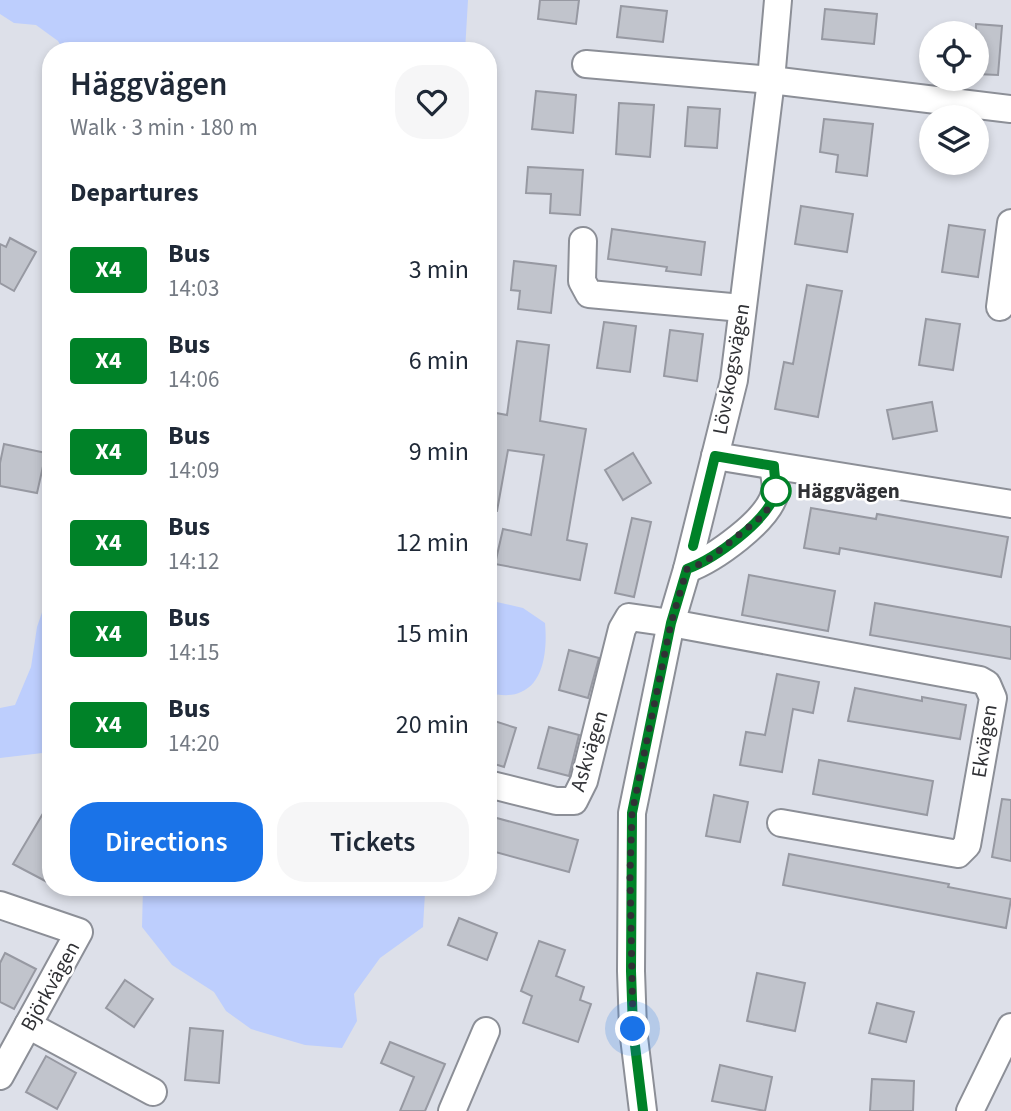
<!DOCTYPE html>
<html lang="en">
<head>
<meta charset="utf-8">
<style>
  :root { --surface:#fff; --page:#f6f6f7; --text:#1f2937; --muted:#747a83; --accent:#1a73e8 }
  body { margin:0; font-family:"Source Sans 3",sans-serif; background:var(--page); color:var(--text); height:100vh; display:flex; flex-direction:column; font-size:26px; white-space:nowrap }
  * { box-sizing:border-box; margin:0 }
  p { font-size:23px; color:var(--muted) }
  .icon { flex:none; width:38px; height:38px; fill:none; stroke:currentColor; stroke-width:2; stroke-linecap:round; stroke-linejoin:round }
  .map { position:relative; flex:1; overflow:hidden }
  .panel { position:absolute; left:42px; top:42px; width:455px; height:854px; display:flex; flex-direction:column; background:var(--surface); border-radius:28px; box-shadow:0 4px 10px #0003 }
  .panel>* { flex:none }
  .badge { padding:0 14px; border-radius:5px; font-size:24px; line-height:46px }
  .controls { position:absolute; left:919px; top:21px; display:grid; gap:14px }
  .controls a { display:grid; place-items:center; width:70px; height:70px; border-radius:50%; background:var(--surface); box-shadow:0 4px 10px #0003; font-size:35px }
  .you { position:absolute; width:35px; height:35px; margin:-18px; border:5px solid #fff; border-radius:50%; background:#1a73e8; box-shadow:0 0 0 10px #1a73e833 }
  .map>.badge { position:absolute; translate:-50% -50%; box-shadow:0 0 0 4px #fff }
  h2 { padding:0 28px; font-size:26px; line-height:63px }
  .round { display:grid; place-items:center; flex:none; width:74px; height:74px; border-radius:28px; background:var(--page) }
  .head { display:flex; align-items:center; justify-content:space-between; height:119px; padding:0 28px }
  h1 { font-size:33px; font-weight:600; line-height:52px }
  .button { display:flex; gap:14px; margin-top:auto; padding:14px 28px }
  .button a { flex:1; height:80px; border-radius:28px; background:var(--accent); color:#fff; font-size:28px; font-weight:600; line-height:80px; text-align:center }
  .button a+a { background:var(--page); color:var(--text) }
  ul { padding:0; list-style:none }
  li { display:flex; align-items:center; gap:21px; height:91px; padding:0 28px }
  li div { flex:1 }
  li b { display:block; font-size:26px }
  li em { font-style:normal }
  li .badge { min-width:77px; font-weight:700; text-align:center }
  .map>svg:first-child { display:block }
  .green { fill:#bdcefd }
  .building { fill:#c1c4cc; stroke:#9799a2; stroke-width:2 }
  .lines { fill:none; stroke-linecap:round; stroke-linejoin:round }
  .minor-casing { stroke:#8c8f97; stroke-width:30 }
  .minor { stroke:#fff; stroke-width:26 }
  .line-casing { stroke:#fff; stroke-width:16 }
  .line { stroke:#008228; stroke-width:10 }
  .walk { stroke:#303135; stroke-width:7; stroke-dasharray:0 12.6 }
  .stop-dot { fill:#fff; stroke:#008228; stroke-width:3.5 }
  .labels { text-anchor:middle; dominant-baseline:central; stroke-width:5; stroke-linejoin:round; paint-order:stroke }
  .street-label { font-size:21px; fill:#303135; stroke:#fff }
  .stop-label { font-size:21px; font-weight:bold; fill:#303135; stroke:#fff; text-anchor:start }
</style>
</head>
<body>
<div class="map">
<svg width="1011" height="1111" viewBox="0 0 1011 1111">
  <rect width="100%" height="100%" fill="#dde0e9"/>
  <g class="green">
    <polygon points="0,0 468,0 465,51 64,51 58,41 36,25 14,23 0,14"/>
    <polygon points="51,586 51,752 0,758 0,708 15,705 31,667 37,627"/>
    <path d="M 488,600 L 523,608 L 545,623 C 547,644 546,682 521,692 C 512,697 498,695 488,693 Z"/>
    <polygon points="143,887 420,887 425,893 423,927 380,958 354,994 357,1021 342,1048 305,1045 251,1029 226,1011 214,992 172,965 142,927"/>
  </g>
  <g class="building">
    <polygon points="540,0 579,0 576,24 538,19"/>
    <polygon points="621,6 667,11 663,42 617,37"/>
    <polygon points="825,9 877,14 874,44 822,39"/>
    <polygon points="976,24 1002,26 998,75 976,74"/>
    <polygon points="536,91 576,95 573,133 532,129"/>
    <polygon points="619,103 654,105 650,157 616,154"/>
    <polygon points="688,107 720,109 717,148 685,146"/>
    <polygon points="824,119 873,124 867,176 836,172 838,155 820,152"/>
    <polygon points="528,167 583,170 580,215 550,213 551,194 526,193"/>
    <polygon points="801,206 853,214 847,252 795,244"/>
    <polygon points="949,225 985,230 978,277 942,272"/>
    <polygon points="612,229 705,242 701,275 666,271 667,267 608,259"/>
    <polygon points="10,238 36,252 14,291 0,283 0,244 6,247"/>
    <polygon points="514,261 556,266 551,313 518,309 520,291 511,290"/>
    <polygon points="807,285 842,291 818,417 775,409 784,362 793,364"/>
    <polygon points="926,319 960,324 953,370 919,365"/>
    <polygon points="604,322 636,326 630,372 597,368"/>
    <polygon points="670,330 703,334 697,381 664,376"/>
    <polygon points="517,341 549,345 540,421 586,429 567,540 587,544 580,580 495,564 503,529 531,535 544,455 508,450 497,511 488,510 488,458 496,413 507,415"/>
    <polygon points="932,402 937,431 893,439 887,410"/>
    <polygon points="4,444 46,453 37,493 0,486 0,463"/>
    <polygon points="633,453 651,483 623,500 605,470"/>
    <polygon points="811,508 876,519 877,514 1008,537 1001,577 840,548 839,554 804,548"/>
    <polygon points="632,518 651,522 634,597 615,593"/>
    <polygon points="749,575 835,591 828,631 742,615"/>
    <polygon points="875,603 1011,627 1011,659 870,635"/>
    <polygon points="569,650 599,658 588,698 559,690"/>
    <polygon points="777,674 819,682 813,713 793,709 782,772 740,765 746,732 765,735"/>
    <polygon points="855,688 922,701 922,697 966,705 960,739 848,721"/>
    <polygon points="488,719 516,728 504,767 488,762"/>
    <polygon points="549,727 579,735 569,776 538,768"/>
    <polygon points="819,760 933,781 927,815 813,794"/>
    <polygon points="714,795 748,802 740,842 706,836"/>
    <polygon points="1002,799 1011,800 1011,861 992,857"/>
    <polygon points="51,800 51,884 13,864"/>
    <polygon points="493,817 578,840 569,872 488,850 488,833"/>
    <polygon points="789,854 949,884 948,887 1011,899 1006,928 783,885"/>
    <polygon points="459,918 497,933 487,960 448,945"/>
    <polygon points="539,941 565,950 556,976 584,987 580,1000 591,1004 578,1042 523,1023 532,996 521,991"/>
    <polygon points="5,953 36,969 14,1009 0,1002 0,963"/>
    <polygon points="757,973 805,983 795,1031 747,1021"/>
    <polygon points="125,980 153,999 134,1027 106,1008"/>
    <polygon points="877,1003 914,1012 906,1042 869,1033"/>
    <polygon points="190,1028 223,1031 219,1083 185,1080"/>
    <polygon points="390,1042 445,1064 425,1111 400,1111 414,1077 381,1063"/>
    <polygon points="46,1056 76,1073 57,1109 26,1092"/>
    <polygon points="720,1065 772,1077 765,1111 712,1101"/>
    <polygon points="872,1079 914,1081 913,1111 870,1111"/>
  </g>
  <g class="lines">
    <defs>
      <g id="minor">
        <polyline points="586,64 771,80 1011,109"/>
        <polyline points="583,241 582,281 589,294 742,308"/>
        <polyline points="1000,307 1011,223"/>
        <polyline points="715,456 1011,504"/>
        <path d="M 687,569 C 714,559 768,521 775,493 C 777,485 774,474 773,466"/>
        <polyline points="488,784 556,801 574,801 584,781 622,629 629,617 671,623 980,680 987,684 993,698 967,845 958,854 781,823"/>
        <polyline points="0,905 79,932 0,1076"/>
        <polyline points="28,1025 153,1092"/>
        <polyline points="452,1111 486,1031"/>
        <polyline points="643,1111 633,1029 631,971 632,813 671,623 687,569 734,380 771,80 778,0"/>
        <polyline points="970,1111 1011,1027"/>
      </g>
    </defs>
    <use href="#minor" class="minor-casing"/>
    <use href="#minor" class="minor"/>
  </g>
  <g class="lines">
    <defs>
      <path id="line" d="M 643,1111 L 633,1029 L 631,971 L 632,813 L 671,623 L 687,569 C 714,559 768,521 775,493 C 777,485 774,474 774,466 L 715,456 L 693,546"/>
    </defs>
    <use href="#line" class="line-casing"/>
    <use href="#line" class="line"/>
    <polyline class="walk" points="633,1029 630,874 632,813 671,623 687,569 705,562 765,514 776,491"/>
  </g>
  <circle class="stop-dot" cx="776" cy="491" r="14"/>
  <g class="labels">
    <g class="street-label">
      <text transform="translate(731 369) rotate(-80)">Lövskogsvägen</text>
      <text transform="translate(984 741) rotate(-81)">Ekvägen</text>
      <text transform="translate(589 751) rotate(-73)">Askvägen</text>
      <text transform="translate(50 986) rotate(-61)">Björkvägen</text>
    </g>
    <g class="stop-label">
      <text x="797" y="491">Häggvägen</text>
    </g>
  </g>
</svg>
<div class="controls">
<a><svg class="icon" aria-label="locate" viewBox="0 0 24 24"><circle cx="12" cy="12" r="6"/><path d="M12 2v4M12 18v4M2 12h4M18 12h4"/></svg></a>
<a><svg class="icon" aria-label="layers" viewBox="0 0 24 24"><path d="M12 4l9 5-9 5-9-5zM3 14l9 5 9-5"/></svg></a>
</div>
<div class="you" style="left:633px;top:1029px"></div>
<section class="panel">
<div class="head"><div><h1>Häggvägen</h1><p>Walk · 3 min · 180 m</p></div><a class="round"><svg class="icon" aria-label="heart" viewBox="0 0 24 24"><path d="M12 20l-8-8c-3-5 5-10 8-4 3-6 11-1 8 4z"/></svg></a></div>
<h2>Departures</h2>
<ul>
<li><span class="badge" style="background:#008228;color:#fff">X4</span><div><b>Bus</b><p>14:03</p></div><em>3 min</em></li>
<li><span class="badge" style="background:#008228;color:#fff">X4</span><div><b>Bus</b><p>14:06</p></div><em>6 min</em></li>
<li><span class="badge" style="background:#008228;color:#fff">X4</span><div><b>Bus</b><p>14:09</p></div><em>9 min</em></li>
<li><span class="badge" style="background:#008228;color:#fff">X4</span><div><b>Bus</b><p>14:12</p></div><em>12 min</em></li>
<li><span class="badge" style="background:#008228;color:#fff">X4</span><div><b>Bus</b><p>14:15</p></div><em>15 min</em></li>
<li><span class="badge" style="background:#008228;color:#fff">X4</span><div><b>Bus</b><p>14:20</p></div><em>20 min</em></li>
</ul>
<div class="button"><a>Directions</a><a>Tickets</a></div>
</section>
</div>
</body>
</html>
